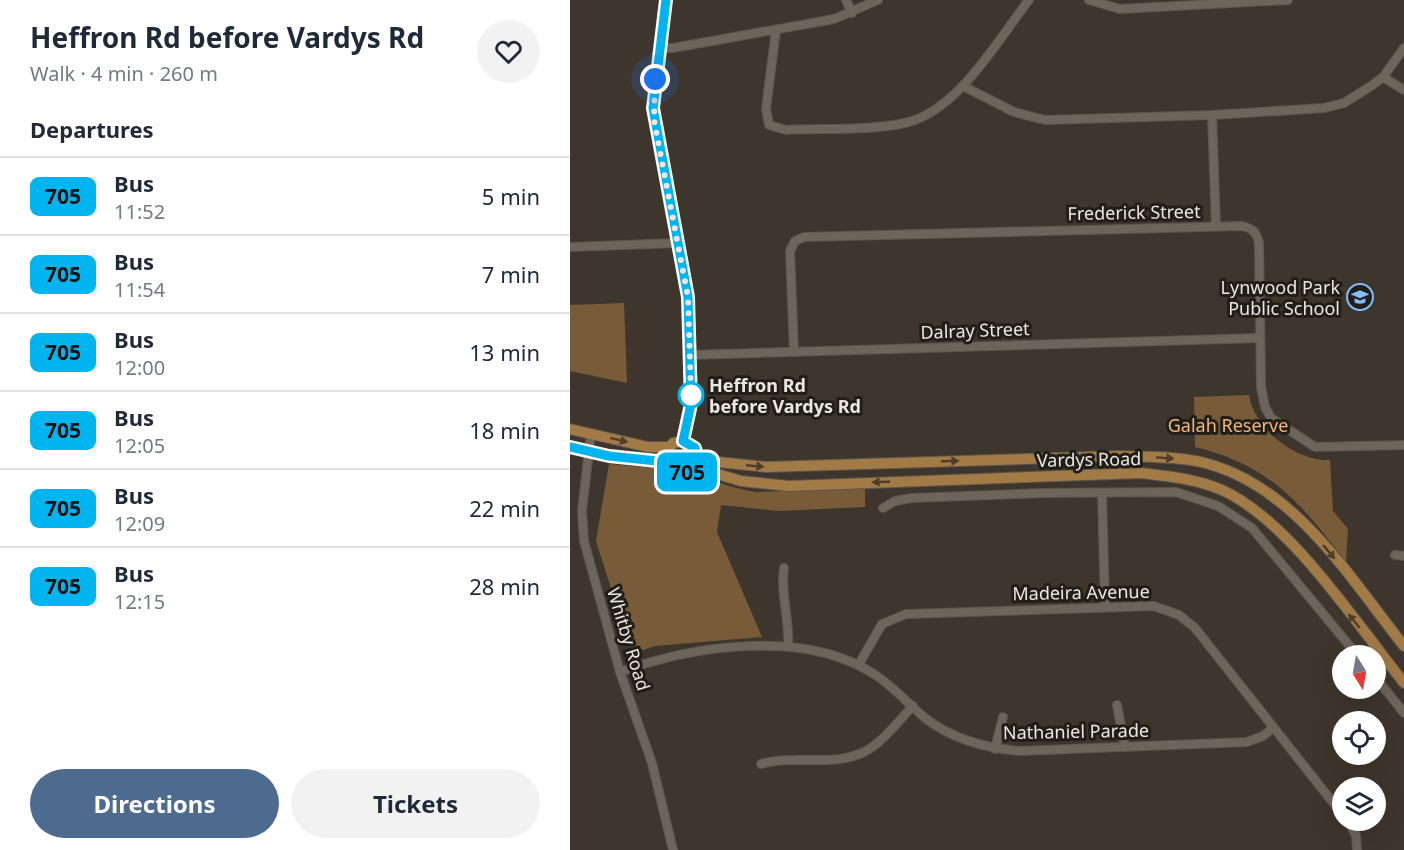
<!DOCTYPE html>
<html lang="en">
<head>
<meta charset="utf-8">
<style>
  :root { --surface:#fff; --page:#f2f2f3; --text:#1f2937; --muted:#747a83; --line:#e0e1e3; --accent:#4c6b8f }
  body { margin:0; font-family:"Noto Sans",sans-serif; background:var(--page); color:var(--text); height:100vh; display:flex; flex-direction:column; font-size:22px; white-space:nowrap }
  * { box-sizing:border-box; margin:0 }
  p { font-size:20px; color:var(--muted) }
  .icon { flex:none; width:33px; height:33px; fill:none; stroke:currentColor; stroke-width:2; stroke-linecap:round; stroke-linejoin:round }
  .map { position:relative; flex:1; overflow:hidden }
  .sheet { display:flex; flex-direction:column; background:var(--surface); width:570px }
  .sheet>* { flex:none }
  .badge { padding:0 12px; border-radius:9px; font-size:21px; line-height:39px }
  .needle { width:39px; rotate:169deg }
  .controls { position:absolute; left:762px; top:645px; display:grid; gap:12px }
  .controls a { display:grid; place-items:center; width:54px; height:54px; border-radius:50%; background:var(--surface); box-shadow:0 6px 24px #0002; font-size:30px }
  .you { position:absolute; width:30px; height:30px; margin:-15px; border:4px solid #fff; border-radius:50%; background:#1a73e8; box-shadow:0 0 0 9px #1a73e833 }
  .map>.badge { position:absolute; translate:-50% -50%; box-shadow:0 0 0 3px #fff }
  h2 { padding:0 30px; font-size:22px; line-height:54px }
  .round { display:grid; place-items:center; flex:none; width:63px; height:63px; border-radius:32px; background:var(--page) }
  .head { display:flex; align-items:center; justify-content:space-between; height:102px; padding:0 30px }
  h1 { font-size:28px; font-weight:700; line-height:45px }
  .primary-button { display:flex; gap:12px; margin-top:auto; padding:12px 30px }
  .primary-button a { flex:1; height:69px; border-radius:36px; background:var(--accent); color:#fff; font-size:24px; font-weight:700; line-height:69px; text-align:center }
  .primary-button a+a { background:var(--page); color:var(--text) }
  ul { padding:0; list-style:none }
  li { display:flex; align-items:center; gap:18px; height:78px; padding:0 30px; border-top:2px solid var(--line) }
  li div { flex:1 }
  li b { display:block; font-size:22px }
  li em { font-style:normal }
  li .badge { min-width:66px; font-weight:700; text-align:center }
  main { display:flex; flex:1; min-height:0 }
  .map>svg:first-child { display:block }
  .green { fill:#785b38 }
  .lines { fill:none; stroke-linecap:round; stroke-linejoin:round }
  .minor-casing { stroke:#5c554d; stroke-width:10 }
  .major-casing { stroke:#5c554d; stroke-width:12 }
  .minor { stroke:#6d645a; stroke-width:8 }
  .major { stroke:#a17a46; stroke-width:10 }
  .oneway { fill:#4e3e29 }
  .line-casing { stroke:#fff; stroke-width:14 }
  .line { stroke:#00b5ef; stroke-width:9 }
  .walk { stroke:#ebe6e0; stroke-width:6; stroke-dasharray:0 10.8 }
  .stop-dot { fill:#fff; stroke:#00b5ef; stroke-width:3 }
  .labels { text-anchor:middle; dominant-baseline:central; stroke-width:6; stroke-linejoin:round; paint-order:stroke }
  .street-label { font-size:18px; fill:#ebe6e0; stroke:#211e1a }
  .poi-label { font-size:18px; fill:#ebe6e0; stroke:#211e1a; text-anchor:end }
  .stop-label { font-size:18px; font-weight:bold; fill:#ebe6e0; stroke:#211e1a; text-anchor:start }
  .park-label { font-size:18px; fill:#f5ba71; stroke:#211e1a }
</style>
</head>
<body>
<main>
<section class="sheet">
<div class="head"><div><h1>Heffron Rd before Vardys Rd</h1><p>Walk · 4 min · 260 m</p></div><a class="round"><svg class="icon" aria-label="heart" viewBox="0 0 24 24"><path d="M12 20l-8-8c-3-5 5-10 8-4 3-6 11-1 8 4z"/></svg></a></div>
<h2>Departures</h2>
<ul>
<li><span class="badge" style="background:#00b5ef;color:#111">705</span><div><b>Bus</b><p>11:52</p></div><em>5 min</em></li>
<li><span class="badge" style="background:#00b5ef;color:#111">705</span><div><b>Bus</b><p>11:54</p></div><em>7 min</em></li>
<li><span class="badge" style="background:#00b5ef;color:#111">705</span><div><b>Bus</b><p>12:00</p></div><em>13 min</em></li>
<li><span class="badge" style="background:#00b5ef;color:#111">705</span><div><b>Bus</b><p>12:05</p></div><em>18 min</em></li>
<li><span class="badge" style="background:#00b5ef;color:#111">705</span><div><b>Bus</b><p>12:09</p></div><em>22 min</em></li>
<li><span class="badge" style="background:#00b5ef;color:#111">705</span><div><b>Bus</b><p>12:15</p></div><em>28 min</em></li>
</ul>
<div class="primary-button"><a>Directions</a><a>Tickets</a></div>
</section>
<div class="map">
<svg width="834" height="850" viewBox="0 0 834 850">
  <rect width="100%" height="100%" fill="#3e362c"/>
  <g class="green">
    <polygon points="54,303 57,383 0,371 0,305"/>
    <path d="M 679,395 C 684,429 727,462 760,460 L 763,511 L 778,529 L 776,562 C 731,503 700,465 625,447 L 624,397 Z"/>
    <polygon points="39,464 83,468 112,480 136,478 162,487 185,492 295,488 295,507 208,511 151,505 147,532 192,637 85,646 67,652 59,645 26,541"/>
  </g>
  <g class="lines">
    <defs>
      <g id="minor">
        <polyline points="96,0 83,108 118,297 121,404 113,441"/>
        <polyline points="276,0 282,13"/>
        <polyline points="519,0 550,9 718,0"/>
        <path d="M 206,30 L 196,109 L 199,125 L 216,130 C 254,128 297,131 335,123 C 388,111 427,41 459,0"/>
        <polyline points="90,48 103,48 264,19 308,0"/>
        <polyline points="813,77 834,90"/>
        <polyline points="393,86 444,112 475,120 642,115 754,108 774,103 801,86 813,77 834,48"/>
        <polyline points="642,115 646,226"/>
        <polyline points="0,247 107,243"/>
        <path d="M 224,352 L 220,251 L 225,241 L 234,237 L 672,226 C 684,229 686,232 689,243 L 691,387 L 695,407 L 701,418 L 745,447 L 834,445"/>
        <polyline points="120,355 690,338"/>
        <polyline points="21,433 12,511 14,541 50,672 82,763 103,850"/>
        <polyline points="532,493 535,605"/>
        <polyline points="313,508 325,501 342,498 473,493 606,492 648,506 682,528 788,656"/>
        <polyline points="825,555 834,556"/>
        <path d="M 214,568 C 210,595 220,619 218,646"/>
        <polyline points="289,664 312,624 336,614 584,606 609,615 625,628 772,814"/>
        <path d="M 50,672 C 125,645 237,628 307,676 C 325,688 339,705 355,718 C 382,739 416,748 449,751 L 677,742 L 693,736 L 703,728"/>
        <polyline points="806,678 834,713"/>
        <polyline points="547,705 555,747"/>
        <polyline points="425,749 433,717"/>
        <path d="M 191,764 C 224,754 265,768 296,751 C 314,741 329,720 343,706"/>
        <polyline points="778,820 786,836 787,850"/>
      </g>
      <g id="major">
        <polyline points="0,429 78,447 99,447"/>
        <path d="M 0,447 L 39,456 L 87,461 L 103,471 L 113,473 L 126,465 C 130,453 126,444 113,441 L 103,443 L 96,452 L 98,467"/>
        <path d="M 128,454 L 148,462 L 196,467 L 549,456 C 576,457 605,456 631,462 C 724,484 779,577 834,646"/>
        <path d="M 119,472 L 134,470 L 171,481 L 219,486 L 571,473 C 597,476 627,479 652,490 C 720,521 786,623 834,683"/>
      </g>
    </defs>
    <use href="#minor" class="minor-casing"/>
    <use href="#major" class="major-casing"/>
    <use href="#minor" class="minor"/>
    <use href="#major" class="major"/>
  </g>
  <defs><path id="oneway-solid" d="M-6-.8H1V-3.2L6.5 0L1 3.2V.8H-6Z" transform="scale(1.5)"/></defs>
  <g class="oneway">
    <use href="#oneway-solid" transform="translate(49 440) rotate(14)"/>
    <use href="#oneway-solid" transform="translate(595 458) rotate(4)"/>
    <use href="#oneway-solid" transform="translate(380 461) rotate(-2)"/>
    <use href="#oneway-solid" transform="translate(185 466) rotate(5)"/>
    <use href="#oneway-solid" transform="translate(311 482) rotate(178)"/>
    <use href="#oneway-solid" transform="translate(759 552) rotate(50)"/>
    <use href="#oneway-solid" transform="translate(784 621) rotate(-129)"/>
  </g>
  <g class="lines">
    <defs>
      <polyline id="line" points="0,447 39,456 87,461 108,473 119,472 128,461 125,448 113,441 121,404 118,297 83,108 96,0"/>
    </defs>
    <use href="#line" class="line-casing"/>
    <use href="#line" class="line"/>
    <polyline class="walk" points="85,79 84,120 118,297 121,395"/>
  </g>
  <defs>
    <symbol id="school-ring" viewBox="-11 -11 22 22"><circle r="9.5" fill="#211e1a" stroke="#82bcfa" stroke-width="1.5"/><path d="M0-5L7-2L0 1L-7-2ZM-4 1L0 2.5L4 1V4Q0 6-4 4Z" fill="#82bcfa"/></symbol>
  </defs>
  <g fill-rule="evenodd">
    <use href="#school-ring" x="775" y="282" width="30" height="30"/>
  </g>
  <circle class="stop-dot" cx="121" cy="395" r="12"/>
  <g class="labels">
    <g class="street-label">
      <text transform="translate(564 212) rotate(-1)">Frederick Street</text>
      <text transform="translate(405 330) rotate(-2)">Dalray Street</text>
      <text transform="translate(519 459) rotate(-1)">Vardys Road</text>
      <text transform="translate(511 592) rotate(-1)">Madeira Avenue</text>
      <text transform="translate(59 639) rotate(73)">Whitby Road</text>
      <text transform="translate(506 731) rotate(-1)">Nathaniel Parade</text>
    </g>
    <g class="poi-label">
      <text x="770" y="287">Lynwood Park<tspan x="770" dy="21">Public School</tspan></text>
    </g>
    <g class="stop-label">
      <text x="139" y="385">Heffron Rd<tspan x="139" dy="21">before Vardys Rd</tspan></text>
    </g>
    <g class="park-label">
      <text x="658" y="425">Galah Reserve</text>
    </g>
  </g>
</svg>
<div class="controls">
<a><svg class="needle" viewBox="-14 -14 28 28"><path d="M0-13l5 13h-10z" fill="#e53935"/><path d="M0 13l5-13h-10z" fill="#747a83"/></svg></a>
<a><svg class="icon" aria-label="locate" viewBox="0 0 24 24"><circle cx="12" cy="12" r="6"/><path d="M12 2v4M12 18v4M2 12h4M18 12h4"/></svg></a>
<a><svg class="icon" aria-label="layers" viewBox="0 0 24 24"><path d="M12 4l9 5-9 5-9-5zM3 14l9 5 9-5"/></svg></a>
</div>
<div class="you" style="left:85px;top:79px"></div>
<b class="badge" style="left:117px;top:472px;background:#00b5ef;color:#111">705</b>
</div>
</main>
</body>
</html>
